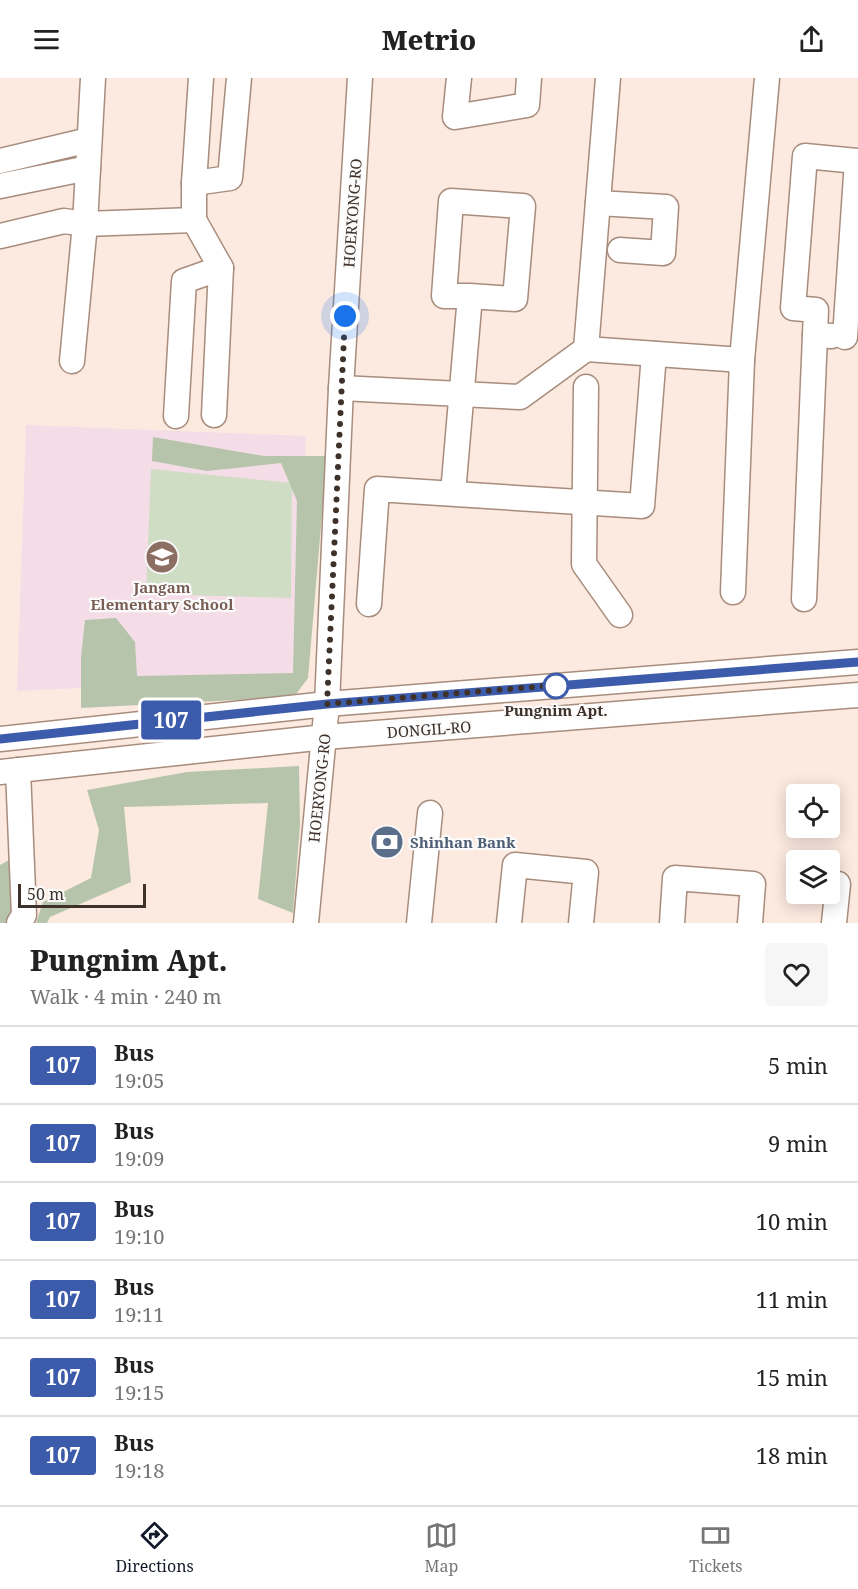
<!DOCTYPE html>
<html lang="en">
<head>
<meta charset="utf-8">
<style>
  :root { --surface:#fff; --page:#f6f6f6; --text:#222; --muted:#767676; --line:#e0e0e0; --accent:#111827 }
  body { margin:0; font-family:"Noto Serif",serif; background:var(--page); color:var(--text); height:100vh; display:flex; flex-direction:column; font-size:22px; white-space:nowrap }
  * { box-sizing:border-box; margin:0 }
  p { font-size:20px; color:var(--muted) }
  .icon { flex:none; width:33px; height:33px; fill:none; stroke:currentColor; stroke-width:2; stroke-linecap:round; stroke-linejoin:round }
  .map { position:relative; height:845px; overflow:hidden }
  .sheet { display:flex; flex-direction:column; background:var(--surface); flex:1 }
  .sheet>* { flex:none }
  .badge { padding:0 12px; border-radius:4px; font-size:21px; line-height:39px }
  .tools { position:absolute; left:786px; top:706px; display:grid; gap:12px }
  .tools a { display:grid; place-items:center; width:54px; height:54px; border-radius:6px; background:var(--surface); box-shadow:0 3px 15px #0003; font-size:30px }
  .scale { position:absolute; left:18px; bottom:15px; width:128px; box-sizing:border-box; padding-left:6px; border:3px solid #3d312a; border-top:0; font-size:16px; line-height:21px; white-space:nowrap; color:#3d312a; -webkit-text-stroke:4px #fbfbfb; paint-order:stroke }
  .you { position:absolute; width:30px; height:30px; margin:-15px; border:4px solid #fff; border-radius:50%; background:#1a73e8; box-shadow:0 0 0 9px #1a73e833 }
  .map>.badge { position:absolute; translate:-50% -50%; box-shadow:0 0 0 3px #fff }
  .round { display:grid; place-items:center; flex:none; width:63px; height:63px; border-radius:6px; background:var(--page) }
  .head { display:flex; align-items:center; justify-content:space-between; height:102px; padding:0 30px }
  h1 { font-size:28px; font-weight:800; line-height:45px }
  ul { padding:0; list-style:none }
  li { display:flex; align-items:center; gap:18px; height:78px; padding:0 30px; border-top:2px solid var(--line) }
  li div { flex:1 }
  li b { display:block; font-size:22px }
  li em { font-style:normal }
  li .badge { min-width:66px; font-weight:700; text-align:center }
  header { display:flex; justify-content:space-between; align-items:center; height:78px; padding:0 30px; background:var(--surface); font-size:27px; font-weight:800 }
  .tabs { display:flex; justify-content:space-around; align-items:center; height:84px; border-top:2px solid var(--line); background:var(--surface); font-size:16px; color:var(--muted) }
  .tabs a { display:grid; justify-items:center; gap:3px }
  .tabs .on { color:var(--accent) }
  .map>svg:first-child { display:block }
  .education { fill:#f5dde7 }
  .green { fill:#ceddc4 }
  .forest { fill:#b5c4aa }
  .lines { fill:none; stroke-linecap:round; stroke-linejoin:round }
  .minor-casing { stroke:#a88c7c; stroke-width:27 }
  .minor { stroke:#fff; stroke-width:24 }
  .line-casing { stroke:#fff; stroke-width:14 }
  .line { stroke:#3d5bab; stroke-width:9 }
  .walk { stroke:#3d312a; stroke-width:6; stroke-dasharray:0 10.8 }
  .stop-dot { fill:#fff; stroke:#3d5bab; stroke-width:3 }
  .labels { text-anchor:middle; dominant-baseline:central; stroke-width:4.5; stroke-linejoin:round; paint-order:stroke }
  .street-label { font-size:15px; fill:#3d312a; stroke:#fbfbfb }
  .education-label { font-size:15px; font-weight:bold; fill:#785e54; stroke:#fbfbfb }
  .stop-label { font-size:15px; font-weight:bold; fill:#3d312a; stroke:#fbfbfb }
  .service-label { font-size:15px; font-weight:bold; fill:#4e5e75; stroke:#fbfbfb; text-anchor:start }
</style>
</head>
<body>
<header><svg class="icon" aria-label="menu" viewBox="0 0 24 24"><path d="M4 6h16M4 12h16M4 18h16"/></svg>Metrio<svg class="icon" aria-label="share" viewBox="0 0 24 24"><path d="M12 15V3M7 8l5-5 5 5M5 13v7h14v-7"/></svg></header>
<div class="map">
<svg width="858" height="845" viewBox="0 0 858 845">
  <rect width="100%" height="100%" fill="#fceae0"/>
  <polygon class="education" points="26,347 306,358 297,600 17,613"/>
  <polygon class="green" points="151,391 292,405 291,520 146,516"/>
  <g class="forest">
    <polygon points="153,359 264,378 327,378 308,600 294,619 81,630 81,579 85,542 116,540 135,564 137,598 293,595 297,423 281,385 207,393 152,383"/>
    <polygon points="299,688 300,747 293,835 258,821 268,725 124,729 131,804 50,839 47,845 36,845 43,824 91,800 99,752 87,712 187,694"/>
    <polygon points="9,782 31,837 26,845 0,845 0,787"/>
  </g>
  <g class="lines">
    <defs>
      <g id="minor">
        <polyline points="459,0 455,39 527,27 529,0"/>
        <polyline points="0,83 89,62"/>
        <polyline points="194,105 230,100 239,0"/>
        <polyline points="0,108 88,90"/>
        <polyline points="598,125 666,129 663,175 620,172"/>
        <polyline points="194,142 221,190 214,337"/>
        <polyline points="0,158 64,143 85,146 194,142 194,105 201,0"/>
        <polyline points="815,257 816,232 793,230 805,78 857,83 845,259"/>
        <polyline points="586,271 742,282 767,0"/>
        <polyline points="72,283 85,146 93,0"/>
        <polyline points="586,309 584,486 620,537"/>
        <polyline points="341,310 520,319 586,271 608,0"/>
        <polyline points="176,338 184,203 221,190"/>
        <polyline points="453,415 470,218 515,221 523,128 451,123 444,218 470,218"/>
        <polyline points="733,514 742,282"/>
        <polyline points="804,521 815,257 832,258"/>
        <polyline points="369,526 377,411 642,428 654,276"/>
        <polyline points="0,661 327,626 858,584"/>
        <polyline points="18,692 24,837 19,845"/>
        <polyline points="0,694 325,659 858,617"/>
        <polyline points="306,845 327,626 341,310 360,0"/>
        <polyline points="419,845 430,735"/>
        <polyline points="509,845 515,787 586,794 581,845"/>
        <polyline points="672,845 675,800 753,806 750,845"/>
        <polyline points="834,845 838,806"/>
      </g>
    </defs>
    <use href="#minor" class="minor-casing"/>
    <use href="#minor" class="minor"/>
  </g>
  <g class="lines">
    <defs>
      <polyline id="line" points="0,661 327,626 858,584"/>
    </defs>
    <use href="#line" class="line-casing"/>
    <use href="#line" class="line"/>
    <polyline class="walk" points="345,238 327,626 558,607 556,608"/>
  </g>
  <defs>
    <symbol id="school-disc" viewBox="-11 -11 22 22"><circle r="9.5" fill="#8d6e63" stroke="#fbfbfb"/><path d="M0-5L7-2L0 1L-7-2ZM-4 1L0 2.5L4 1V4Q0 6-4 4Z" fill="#fff"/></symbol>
    <symbol id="bank-disc" viewBox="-11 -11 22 22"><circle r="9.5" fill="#5c6f8a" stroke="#fbfbfb"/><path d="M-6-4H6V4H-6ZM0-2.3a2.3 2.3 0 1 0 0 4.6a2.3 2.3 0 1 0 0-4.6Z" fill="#fff"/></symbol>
  </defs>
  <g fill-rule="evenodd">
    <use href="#school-disc" x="143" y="460" width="38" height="38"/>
    <use href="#bank-disc" x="368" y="745" width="38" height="38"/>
  </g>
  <circle class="stop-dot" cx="556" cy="608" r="12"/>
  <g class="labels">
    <g class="street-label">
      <text transform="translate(352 135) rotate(-86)">HOERYONG-RO</text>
      <text transform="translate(429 651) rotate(-4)">DONGIL-RO</text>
      <text transform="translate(319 710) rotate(-84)">HOERYONG-RO</text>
    </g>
    <g class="education-label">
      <text x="162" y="509">Jangam<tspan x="162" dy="17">Elementary School</tspan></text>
    </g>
    <g class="stop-label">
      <text x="556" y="632">Pungnim Apt.</text>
    </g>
    <g class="service-label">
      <text x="410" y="764">Shinhan Bank</text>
    </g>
  </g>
</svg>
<div class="tools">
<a><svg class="icon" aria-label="locate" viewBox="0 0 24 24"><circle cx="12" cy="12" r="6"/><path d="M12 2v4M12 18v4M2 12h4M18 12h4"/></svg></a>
<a><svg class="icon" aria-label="layers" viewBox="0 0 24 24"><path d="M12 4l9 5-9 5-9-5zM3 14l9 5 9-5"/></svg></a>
</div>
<div class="scale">50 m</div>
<div class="you" style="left:345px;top:238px"></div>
<b class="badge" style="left:171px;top:642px;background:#3d5bab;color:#fff">107</b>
</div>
<section class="sheet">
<div class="head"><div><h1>Pungnim Apt.</h1><p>Walk · 4 min · 240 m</p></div><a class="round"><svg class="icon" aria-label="heart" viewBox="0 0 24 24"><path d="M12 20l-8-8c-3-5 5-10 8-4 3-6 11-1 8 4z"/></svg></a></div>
<ul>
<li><span class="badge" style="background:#3d5bab;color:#fff">107</span><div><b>Bus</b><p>19:05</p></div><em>5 min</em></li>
<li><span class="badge" style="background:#3d5bab;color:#fff">107</span><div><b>Bus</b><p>19:09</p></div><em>9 min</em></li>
<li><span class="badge" style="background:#3d5bab;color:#fff">107</span><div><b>Bus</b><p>19:10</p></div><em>10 min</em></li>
<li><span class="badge" style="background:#3d5bab;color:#fff">107</span><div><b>Bus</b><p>19:11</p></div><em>11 min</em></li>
<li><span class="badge" style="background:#3d5bab;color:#fff">107</span><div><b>Bus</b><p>19:15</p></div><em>15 min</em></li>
<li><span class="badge" style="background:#3d5bab;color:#fff">107</span><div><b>Bus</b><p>19:18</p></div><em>18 min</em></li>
</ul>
</section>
<nav class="tabs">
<a class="on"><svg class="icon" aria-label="directions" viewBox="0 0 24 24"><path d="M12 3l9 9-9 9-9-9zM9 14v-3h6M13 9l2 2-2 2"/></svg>Directions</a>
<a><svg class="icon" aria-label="map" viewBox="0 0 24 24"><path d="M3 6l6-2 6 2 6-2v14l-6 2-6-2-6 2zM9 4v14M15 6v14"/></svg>Map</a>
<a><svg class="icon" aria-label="tickets" viewBox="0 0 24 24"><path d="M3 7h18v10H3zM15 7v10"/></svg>Tickets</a>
</nav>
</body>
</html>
